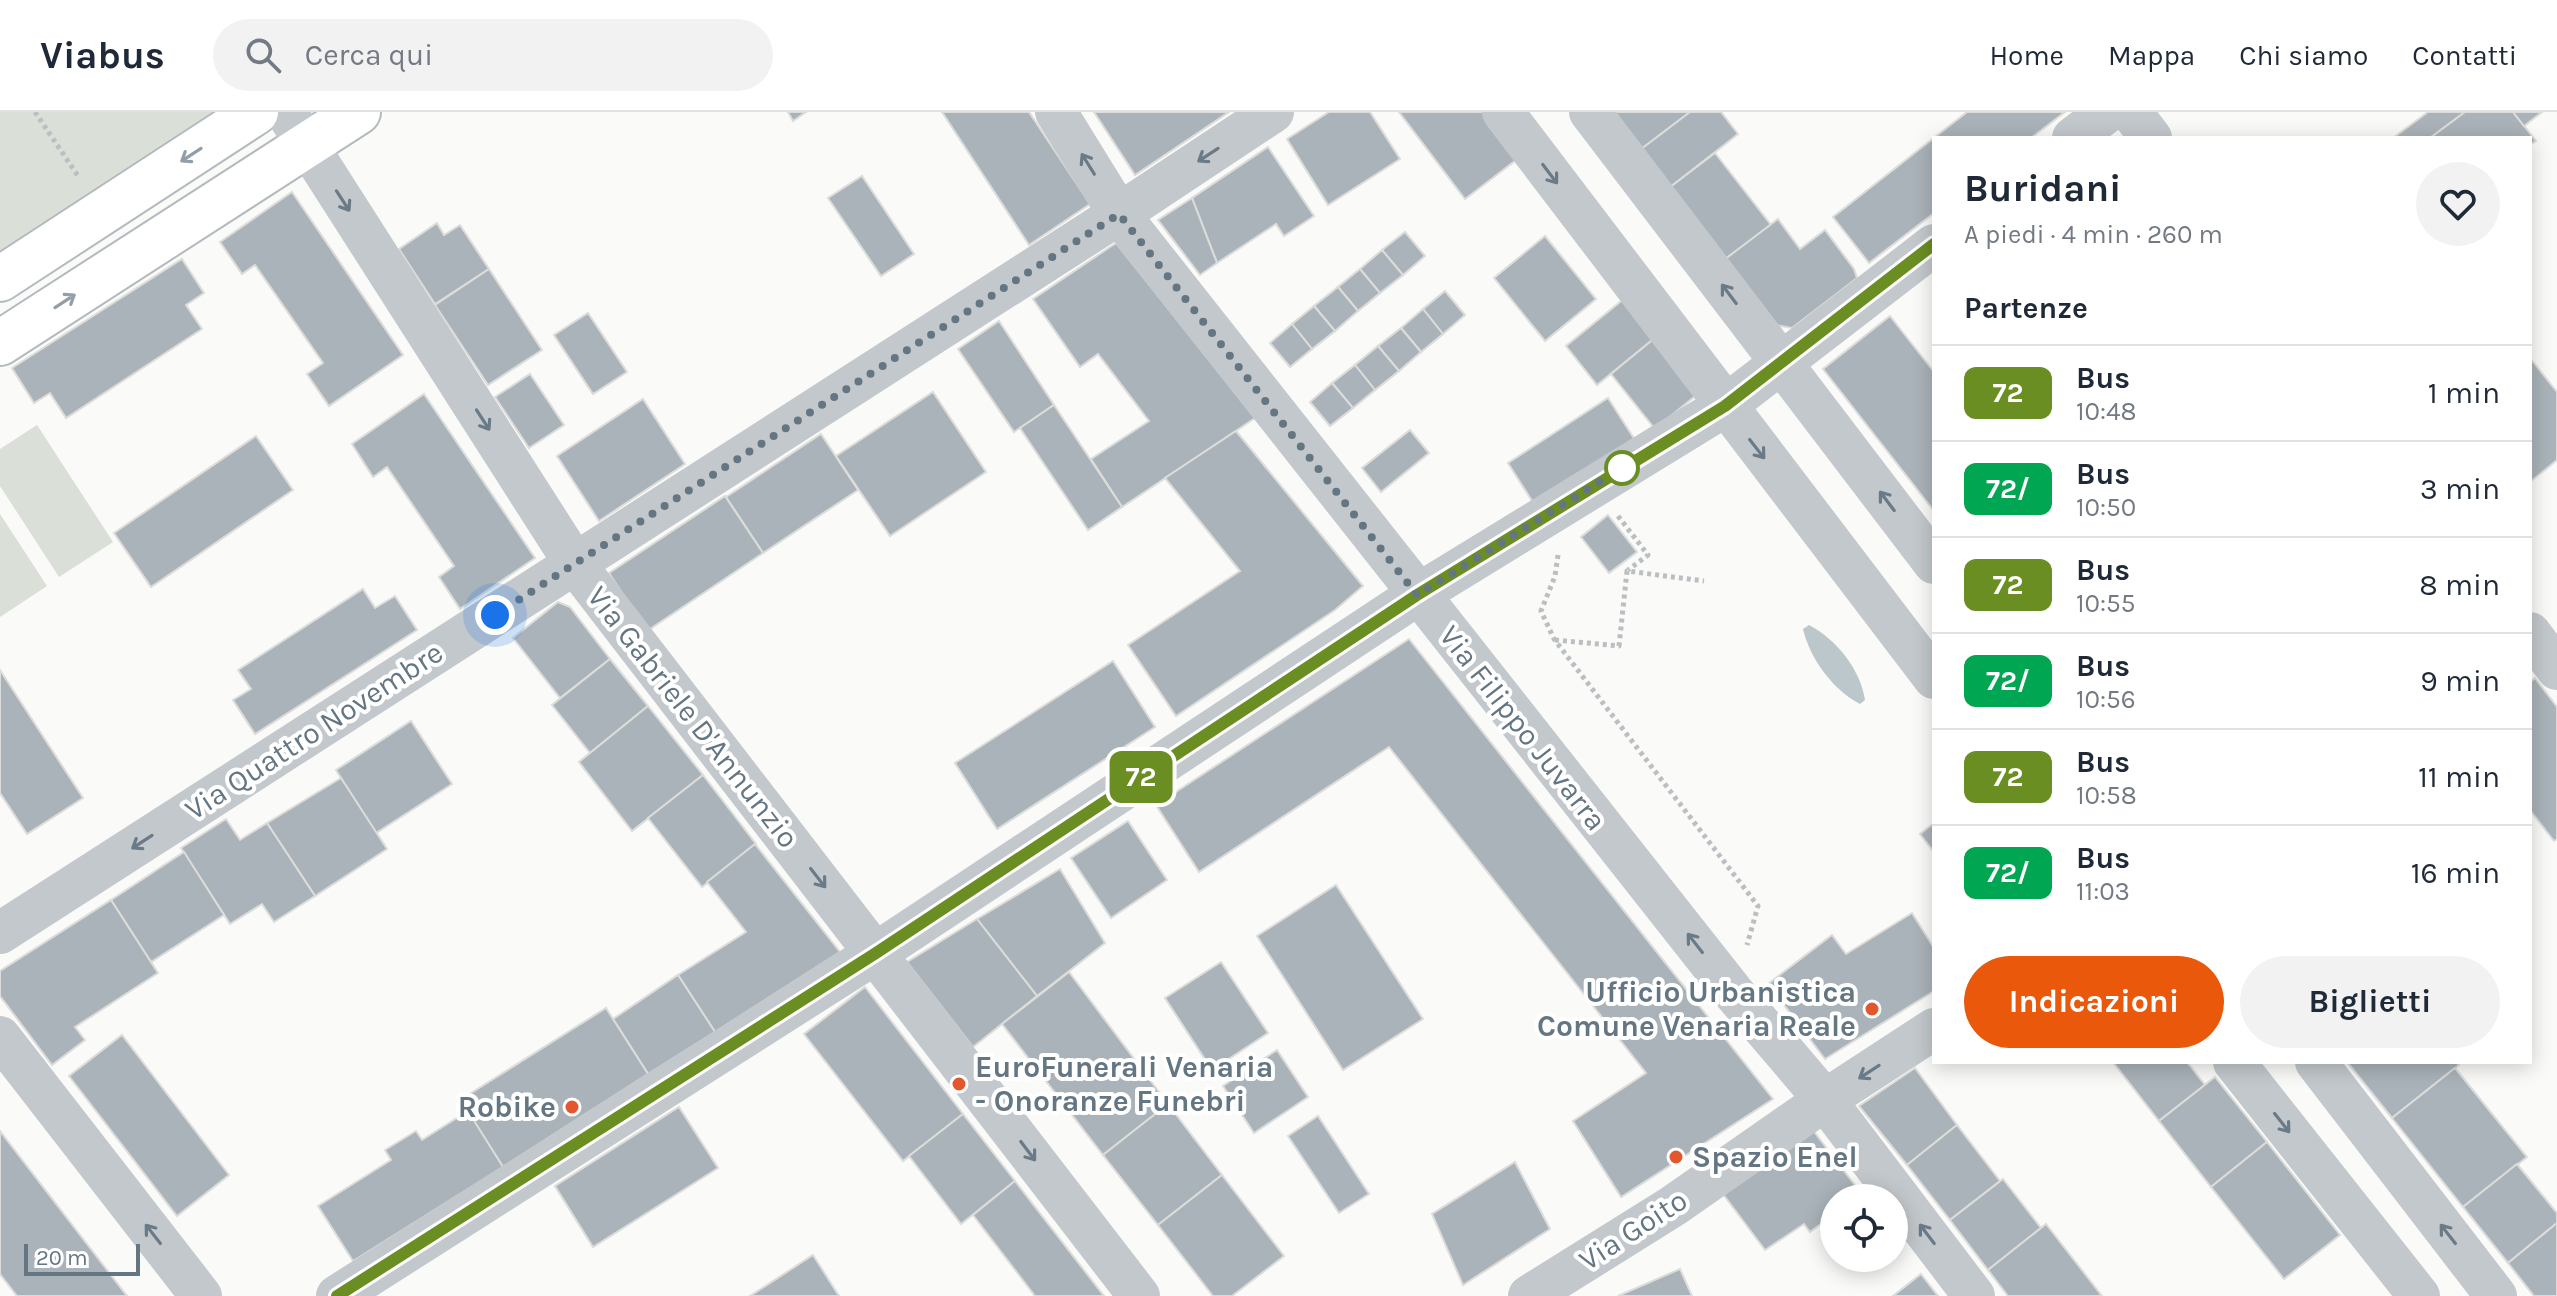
<!DOCTYPE html>
<html lang="it">
<head>
<meta charset="utf-8">
<style>
  :root { --surface:#fff; --page:#f2f2f3; --text:#1f2937; --muted:#747a83; --line:#e0e1e3; --accent:#ea580c }
  body { margin:0; font-family:Karla,sans-serif; background:var(--page); color:var(--text); height:100vh; display:flex; flex-direction:column; font-size:30px; white-space:nowrap }
  * { box-sizing:border-box; margin:0 }
  p { font-size:26px; color:var(--muted) }
  .icon { flex:none; width:44px; height:44px; fill:none; stroke:currentColor; stroke-width:2; stroke-linecap:round; stroke-linejoin:round }
  .map { position:relative; flex:1; overflow:hidden }
  .panel { position:absolute; left:1932px; top:24px; width:600px; height:928px; display:flex; flex-direction:column; background:var(--surface); border-radius:0px; box-shadow:0 4px 20px #0003 }
  .panel>* { flex:none }
  .badge { padding:0 16px; border-radius:12px; font-size:28px; line-height:52px }
  .fabs { position:absolute; left:1820px; top:1072px; display:grid; gap:16px }
  .fabs a { display:grid; place-items:center; width:88px; height:88px; border-radius:50%; background:var(--surface); box-shadow:0 4px 20px #0003; font-size:40px }
  .scale { position:absolute; left:24px; bottom:20px; width:116px; box-sizing:border-box; padding-left:8px; border:4px solid #657683; border-top:0; font-size:22px; line-height:28px; white-space:nowrap; color:#657683; -webkit-text-stroke:6px #fff; paint-order:stroke }
  .you { position:absolute; width:40px; height:40px; margin:-20px; border:6px solid #fff; border-radius:50%; background:#1a73e8; box-shadow:0 0 0 12px #1a73e833 }
  .map>.badge { position:absolute; translate:-50% -50%; box-shadow:0 0 0 4px #fff }
  h2 { padding:0 32px; font-size:30px; line-height:72px }
  .round { display:grid; place-items:center; flex:none; width:84px; height:84px; border-radius:42px; background:var(--page) }
  .overview { display:flex; align-items:center; justify-content:space-between; height:136px; padding:0 32px }
  h1 { font-size:38px; font-weight:700; line-height:60px }
  .button { display:flex; gap:16px; margin-top:auto; padding:16px 32px }
  .button a { flex:1; height:92px; border-radius:48px; background:var(--accent); color:#fff; font-size:32px; font-weight:700; line-height:92px; text-align:center }
  .button a+a { background:var(--page); color:var(--text) }
  ul { padding:0; list-style:none }
  li { display:flex; align-items:center; gap:24px; height:96px; padding:0 32px; border-top:2px solid var(--line) }
  li div { flex:1 }
  li b { display:block; font-size:30px }
  li em { font-style:normal }
  li .badge { min-width:88px; font-weight:700; text-align:center }
  header { display:flex; align-items:center; gap:48px; box-sizing:border-box; height:112px; padding:0 40px; background:var(--surface); border-bottom:2px solid var(--line) }
  header strong { font-size:38px }
  nav { display:flex; gap:44px; margin-inline-start:auto; font-size:28px }
  .search { width:560px; height:72px; background:var(--page); display:flex; align-items:center; gap:20px; box-sizing:border-box; padding:0 28px; border-radius:44px; color:var(--muted); font-size:30px }
  .map>svg:first-child { display:block }
  .green { fill:#dadfd7 }
  .water { fill:#bbc7cb }
  .building { fill:#aab3b9; stroke:#dcdcda; stroke-width:2 }
  .lines { fill:none; stroke-linecap:round; stroke-linejoin:round }
  .secondary-casing { stroke:#b3babf; stroke-width:48 }
  .path { stroke:#bbbfc2; stroke-width:5; stroke-dasharray:4 4; stroke-linecap:butt }
  .street { stroke:#c3c8cc; stroke-width:42 }
  .secondary { stroke:#fff; stroke-width:44 }
  .oneway { stroke:#939fa8 }
  .oneway2 { stroke:#6a7a87 }
  .line-casing { stroke:#fff; stroke-width:18 }
  .line { stroke:#6b8e23; stroke-width:12 }
  .walk { stroke:#657683; stroke-width:8; stroke-dasharray:0 14.4 }
  .stop-dot { fill:#fff; stroke:#6b8e23; stroke-width:4 }
  .poi-dot { fill:#e4572e; stroke:#fff; stroke-width:3 }
  .labels { text-anchor:middle; dominant-baseline:central; stroke-width:8; stroke-linejoin:round; paint-order:stroke }
  .street-label { font-size:30px; fill:#657683; stroke:#fff }
  .poi-label { font-size:30px; font-weight:bold; fill:#657683; stroke:#fff; text-anchor:end }
</style>
</head>
<body>
<header>
<strong>Viabus</strong>
<div class="search"><svg class="icon" aria-label="search" viewBox="0 0 24 24"><circle cx="10" cy="10" r="6"/><path d="M15 15l6 6"/></svg>Cerca qui</div>
<nav><a>Home</a><a>Mappa</a><a>Chi siamo</a><a>Contatti</a></nav>
</header>
<div class="map">
<svg width="2557" height="1184" viewBox="0 0 2557 1184">
  <rect width="100%" height="100%" fill="#fafaf8"/>
  <g class="green">
    <polygon points="0,0 212,0 0,138"/>
    <polygon points="37,313 113,430 59,465 0,374 0,337"/>
    <polygon points="0,402 47,474 0,505"/>
  </g>
  <path class="water" d="M 1809,513 C 1837,528 1860,557 1865,588 L 1860,592 C 1833,578 1810,547 1803,517 Z"/>
  <g class="building">
    <polygon points="788,0 806,0 793,9"/>
    <polygon points="942,0 1029,0 1090,92 1029,133"/>
    <polygon points="1094,0 1229,0 1135,63"/>
    <polygon points="1329,0 1370,0 1400,47 1328,93 1287,27"/>
    <polygon points="1399,0 1485,0 1520,45 1465,87"/>
    <polygon points="1610,0 1690,0 1640,38"/>
    <polygon points="1690,0 1721,0 1738,22 1669,76 1640,38"/>
    <polygon points="1967,0 2065,0 2031,26 1934,26 1934,101 1869,151 1833,105"/>
    <polygon points="2428,0 2465,0 2430,26 2393,26"/>
    <polygon points="2465,0 2513,0 2536,29 2530,33 2530,26 2430,26"/>
    <polygon points="2513,0 2542,0 2524,14"/>
    <polygon points="1268,35 1314,104 1284,124 1276,112 1217,151 1192,86"/>
    <polygon points="1715,41 1771,113 1724,148 1669,76"/>
    <polygon points="862,64 914,142 881,164 828,86"/>
    <polygon points="292,80 403,243 329,294 307,262 323,251 255,153 242,162 220,130"/>
    <polygon points="1192,86 1217,151 1200,163 1158,108"/>
    <polygon points="1778,107 1800,137 1825,118 1854,157 1857,166 1792,216 1775,213 1724,148"/>
    <polygon points="437,111 444,123 460,113 489,157 435,192 399,137"/>
    <polygon points="1405,120 1425,144 1403,163 1382,138"/>
    <polygon points="1545,124 1596,187 1545,229 1494,166"/>
    <polygon points="1116,131 1255,306 1122,395 1091,347 1149,309 1098,242 1080,255 1033,187"/>
    <polygon points="1382,138 1403,163 1380,181 1360,157"/>
    <polygon points="182,147 204,181 186,193 202,217 66,306 50,281 34,291 12,256"/>
    <polygon points="489,157 542,238 488,273 435,193"/>
    <polygon points="1360,157 1380,181 1358,199 1338,175"/>
    <polygon points="1338,175 1358,199 1335,219 1314,194"/>
    <polygon points="1445,179 1465,203 1443,222 1423,197"/>
    <polygon points="1625,186 1656,225 1597,273 1566,234"/>
    <polygon points="1314,194 1335,219 1312,237 1292,212"/>
    <polygon points="1423,197 1443,222 1421,240 1401,216"/>
    <polygon points="588,201 627,260 593,282 554,223"/>
    <polygon points="1890,204 1934,260 1934,399 1823,257"/>
    <polygon points="999,209 1054,293 1014,320 958,237"/>
    <polygon points="1292,212 1312,237 1290,255 1270,231"/>
    <polygon points="1401,216 1421,240 1399,259 1378,234"/>
    <polygon points="1656,225 1700,280 1655,317 1611,262"/>
    <polygon points="1378,234 1399,259 1375,278 1355,253"/>
    <polygon points="2530,246 2557,280 2557,348 2530,370"/>
    <polygon points="1355,253 1375,278 1353,296 1332,271"/>
    <polygon points="530,262 564,313 529,336 495,285"/>
    <polygon points="1332,271 1353,296 1330,314 1310,290"/>
    <polygon points="933,280 986,360 890,424 836,344"/>
    <polygon points="424,282 535,446 460,497 439,465 454,454 387,355 373,365 352,332"/>
    <polygon points="1608,286 1635,328 1534,392 1508,351"/>
    <polygon points="643,287 685,352 599,409 557,344"/>
    <polygon points="1054,293 1122,395 1088,418 1020,316"/>
    <polygon points="1410,318 1429,341 1381,380 1362,356"/>
    <polygon points="1236,319 1363,474 1335,498 1176,604 1128,533 1240,459 1165,366"/>
    <polygon points="821,322 858,378 763,441 726,385"/>
    <polygon points="256,324 293,378 151,475 114,421"/>
    <polygon points="725,384 763,441 647,519 609,461"/>
    <polygon points="1608,403 1637,440 1609,461 1581,425"/>
    <polygon points="363,477 375,496 395,484 417,518 255,622 233,588 251,577 238,558"/>
    <polygon points="558,490 570,495 610,547 560,586 513,526"/>
    <polygon points="1409,527 1773,987 1621,1085 1573,1009 1646,961 1389,635 1199,760 1156,693"/>
    <polygon points="610,547 648,594 590,641 552,593"/>
    <polygon points="1113,549 1155,615 997,717 955,651"/>
    <polygon points="0,558 83,686 27,722 0,681"/>
    <polygon points="2535,566 2557,595 2557,727 2554,729 2530,698 2530,570"/>
    <polygon points="648,594 703,663 632,719 579,650"/>
    <polygon points="411,609 452,672 376,721 336,658"/>
    <polygon points="703,663 756,732 702,775 648,706"/>
    <polygon points="341,666 387,737 315,784 267,711"/>
    <polygon points="226,707 240,728 267,711 315,784 274,810 262,792 230,812 181,736"/>
    <polygon points="1128,709 1167,768 1111,806 1071,746"/>
    <polygon points="1934,711 1934,740 1920,722"/>
    <polygon points="755,732 840,840 715,920 678,863 746,820 707,770"/>
    <polygon points="184,740 224,803 151,850 111,788"/>
    <polygon points="1060,757 1105,831 1037,884 977,807"/>
    <polygon points="1336,773 1423,907 1343,958 1257,824"/>
    <polygon points="111,788 158,861 75,915 85,928 52,953 0,884 0,859"/>
    <polygon points="1912,801 1934,836 1934,879 1825,947 1768,872 1832,823 1846,842"/>
    <polygon points="977,807 1037,884 973,935 907,850"/>
    <polygon points="1221,850 1268,921 1212,958 1165,886"/>
    <polygon points="1069,860 1168,992 1103,1043 1002,912"/>
    <polygon points="678,863 715,920 648,962 613,907"/>
    <polygon points="865,875 963,1002 903,1049 804,922"/>
    <polygon points="606,896 648,962 503,1055 460,988"/>
    <polygon points="122,923 229,1063 177,1104 69,964"/>
    <polygon points="1277,938 1308,985 1254,1021 1223,974"/>
    <polygon points="2113,950 2187,950 2205,973 2159,1009"/>
    <polygon points="2347,950 2456,950 2459,953 2392,1006"/>
    <polygon points="1915,956 1957,1013 1907,1053 1859,994"/>
    <polygon points="2455,956 2527,1045 2463,1095 2392,1006"/>
    <polygon points="2215,965 2267,1030 2211,1075 2159,1009"/>
    <polygon points="1168,992 1222,1063 1158,1113 1103,1043"/>
    <polygon points="679,995 718,1056 593,1135 555,1074"/>
    <polygon points="468,999 503,1055 353,1149 318,1094 391,1048 385,1038 416,1019 422,1028"/>
    <polygon points="963,1002 1015,1069 961,1112 909,1044"/>
    <polygon points="1318,1004 1369,1082 1339,1101 1288,1024"/>
    <polygon points="1957,1013 2000,1069 1950,1108 1907,1053"/>
    <polygon points="1812,1017 1861,1081 1854,1086 1834,1086 1834,1102 1810,1120 1804,1112 1765,1138 1720,1078"/>
    <polygon points="0,1019 127,1184 17,1184 0,1162"/>
    <polygon points="2267,1030 2340,1123 2284,1167 2211,1075"/>
    <polygon points="1515,1050 1550,1117 1463,1173 1432,1102"/>
    <polygon points="2517,1052 2557,1101 2557,1111 2508,1151 2463,1095"/>
    <polygon points="1222,1063 1284,1144 1232,1184 1213,1184 1158,1113"/>
    <polygon points="2003,1067 2041,1116 1988,1158 1950,1108"/>
    <polygon points="1015,1069 1104,1184 1035,1184 973,1103"/>
    <polygon points="2557,1111 2557,1184 2534,1184 2508,1151"/>
    <polygon points="2046,1112 2102,1184 2008,1184 1988,1158"/>
    <polygon points="813,1143 839,1184 750,1184"/>
    <polygon points="1680,1157 1692,1184 1618,1184"/>
    <polygon points="1921,1162 1938,1184 1893,1184"/>
  </g>
  <g class="lines">
    <defs>
      <g id="secondary">
        <polyline points="0,167 256,0"/>
        <polyline points="0,231 358,0"/>
      </g>
    </defs>
    <use href="#secondary" class="secondary-casing"/>
    <g class="path">
      <polyline points="35,0 78,64"/>
      <polyline points="1618,404 1648,443 1628,458"/>
      <polyline points="1558,443 1555,464 1541,499 1554,527 1758,794 1747,833"/>
      <polyline points="1555,528 1619,534 1627,459 1704,469"/>
    </g>
    <g class="street">
      <polyline points="286,0 575,452 1139,1184"/>
      <polyline points="1056,0 1119,102 1733,880 1825,988 1974,1184"/>
      <polyline points="1503,0 1934,566"/>
      <polyline points="1590,0 1934,451"/>
      <polyline points="2131,0 2151,26"/>
      <polyline points="2073,26 2107,0"/>
      <polyline points="2530,521 2557,557"/>
      <polyline points="0,821 1119,102 1273,0"/>
      <polyline points="0,925 201,1184"/>
      <polyline points="2234,950 2419,1184"/>
      <polyline points="2316,950 2496,1184"/>
      <polyline points="337,1184 876,841 1417,483 1725,294 1934,133"/>
      <polyline points="1529,1184 1673,1094 1825,988 1934,917"/>
    </g>
    <use href="#secondary" class="secondary"/>
  </g>
  <defs><path id="oneway-shaft" d="M-6 0H5M1.5-3L5.5 0L1.5 3" fill="none" stroke-width="1.6" stroke-linecap="round" stroke-linejoin="round" transform="scale(2)"/></defs>
  <g class="oneway">
    <use href="#oneway-shaft" transform="translate(191 43) rotate(147)"/>
    <use href="#oneway-shaft" transform="translate(65 189) rotate(-33)"/>
  </g>
  <g class="oneway2">
    <use href="#oneway-shaft" transform="translate(1208 43) rotate(147)"/>
    <use href="#oneway-shaft" transform="translate(1088 52) rotate(-122)"/>
    <use href="#oneway-shaft" transform="translate(1550 62) rotate(53)"/>
    <use href="#oneway-shaft" transform="translate(343 89) rotate(57)"/>
    <use href="#oneway-shaft" transform="translate(1729 182) rotate(-127)"/>
    <use href="#oneway-shaft" transform="translate(483 308) rotate(57)"/>
    <use href="#oneway-shaft" transform="translate(1757 337) rotate(52)"/>
    <use href="#oneway-shaft" transform="translate(1887 389) rotate(-127)"/>
    <use href="#oneway-shaft" transform="translate(142 730) rotate(147)"/>
    <use href="#oneway-shaft" transform="translate(818 766) rotate(52)"/>
    <use href="#oneway-shaft" transform="translate(1695 831) rotate(-128)"/>
    <use href="#oneway-shaft" transform="translate(1869 960) rotate(147)"/>
    <use href="#oneway-shaft" transform="translate(2282 1011) rotate(52)"/>
    <use href="#oneway-shaft" transform="translate(1028 1039) rotate(53)"/>
    <use href="#oneway-shaft" transform="translate(153 1122) rotate(-128)"/>
    <use href="#oneway-shaft" transform="translate(1927 1122) rotate(-127)"/>
    <use href="#oneway-shaft" transform="translate(2448 1122) rotate(-128)"/>
  </g>
  <g class="lines">
    <defs>
      <polyline id="line" points="337,1184 876,841 1417,483 1725,294 1934,132"/>
    </defs>
    <use href="#line" class="line-casing"/>
    <use href="#line" class="line"/>
    <polyline class="walk" points="495,503 1119,102 1417,483 1622,356"/>
  </g>
  <circle class="stop-dot" cx="1622" cy="356" r="16"/>
  <g class="poi-dot">
    <circle cx="1872" cy="897" r="8"/>
    <circle cx="959" cy="972" r="8"/>
    <circle cx="572" cy="995" r="8"/>
    <circle cx="1676" cy="1045" r="8"/>
  </g>
  <g class="labels">
    <g class="street-label">
      <text transform="translate(693 605) rotate(52)">Via Gabriele D'Annunzio</text>
      <text transform="translate(1523 616) rotate(52)">Via Filippo Juvarra</text>
      <text transform="translate(314 619) rotate(-33)">Via Quattro Novembre</text>
      <text transform="translate(1633 1118) rotate(-33)">Via Goito</text>
    </g>
    <g class="poi-label">
      <text x="1856" y="880">Ufficio Urbanistica<tspan x="1856" dy="34">Comune Venaria Reale</tspan></text>
      <text x="975" y="955" text-anchor="start">EuroFunerali Venaria<tspan x="975" dy="34">- Onoranze Funebri</tspan></text>
      <text x="556" y="995">Robike</text>
      <text x="1692" y="1045" text-anchor="start">Spazio Enel</text>
    </g>
  </g>
</svg>
<div class="fabs">
<a><svg class="icon" aria-label="locate" viewBox="0 0 24 24"><circle cx="12" cy="12" r="6"/><path d="M12 2v4M12 18v4M2 12h4M18 12h4"/></svg></a>
</div>
<div class="scale">20 m</div>
<div class="you" style="left:495px;top:503px"></div>
<b class="badge" style="left:1141px;top:665px;background:#6b8e23;color:#fff">72</b>
<section class="panel">
<div class="overview"><div><h1>Buridani</h1><p>A piedi · 4 min · 260 m</p></div><a class="round"><svg class="icon" aria-label="heart" viewBox="0 0 24 24"><path d="M12 20l-8-8c-3-5 5-10 8-4 3-6 11-1 8 4z"/></svg></a></div>
<h2>Partenze</h2>
<ul>
<li><span class="badge" style="background:#6b8e23;color:#fff">72</span><div><b>Bus</b><p>10:48</p></div><em>1 min</em></li>
<li><span class="badge" style="background:#00a651;color:#fff">72/</span><div><b>Bus</b><p>10:50</p></div><em>3 min</em></li>
<li><span class="badge" style="background:#6b8e23;color:#fff">72</span><div><b>Bus</b><p>10:55</p></div><em>8 min</em></li>
<li><span class="badge" style="background:#00a651;color:#fff">72/</span><div><b>Bus</b><p>10:56</p></div><em>9 min</em></li>
<li><span class="badge" style="background:#6b8e23;color:#fff">72</span><div><b>Bus</b><p>10:58</p></div><em>11 min</em></li>
<li><span class="badge" style="background:#00a651;color:#fff">72/</span><div><b>Bus</b><p>11:03</p></div><em>16 min</em></li>
</ul>
<div class="button"><a>Indicazioni</a><a>Biglietti</a></div>
</section>
</div>
</body>
</html>
